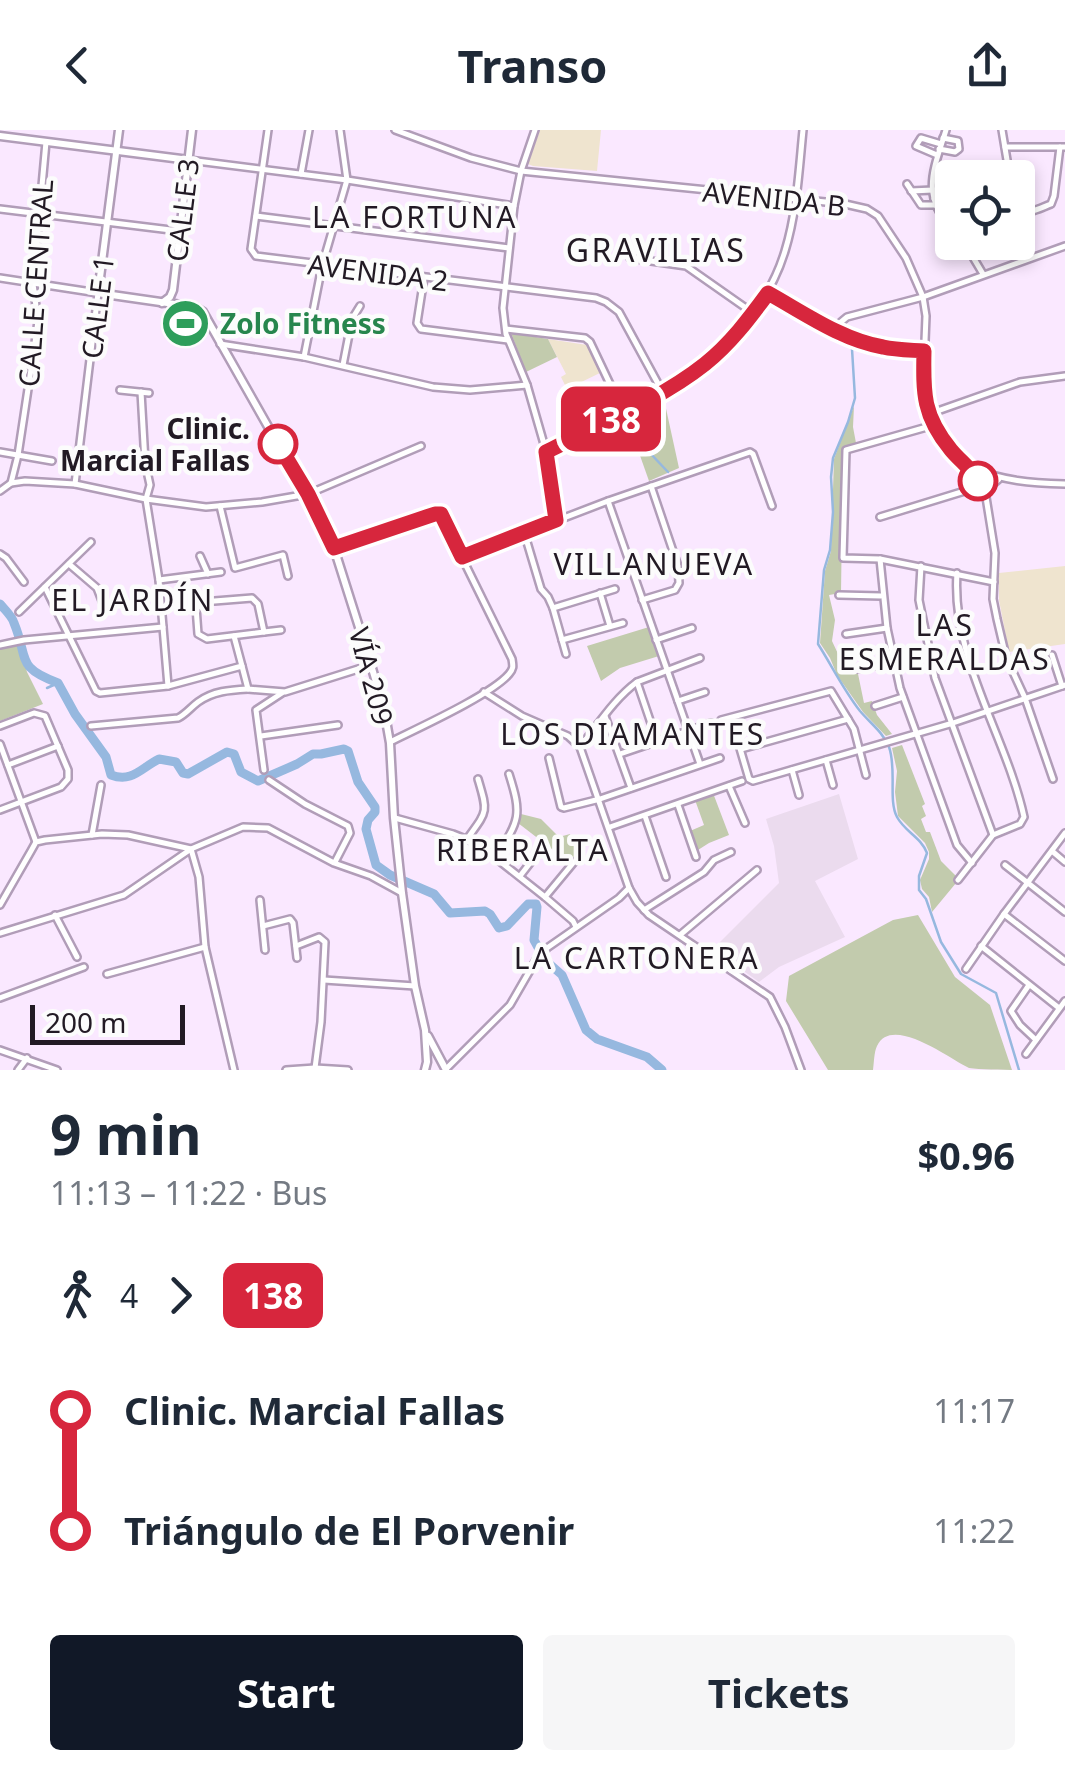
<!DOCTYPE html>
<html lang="en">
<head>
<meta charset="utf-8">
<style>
  :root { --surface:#fff; --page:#f6f6f7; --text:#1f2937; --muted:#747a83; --accent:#111827 }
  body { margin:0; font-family:"Noto Sans",sans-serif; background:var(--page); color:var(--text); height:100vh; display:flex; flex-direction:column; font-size:38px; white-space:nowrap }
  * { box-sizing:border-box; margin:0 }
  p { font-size:32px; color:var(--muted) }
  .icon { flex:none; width:55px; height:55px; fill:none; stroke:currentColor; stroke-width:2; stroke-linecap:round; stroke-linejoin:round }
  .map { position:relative; height:940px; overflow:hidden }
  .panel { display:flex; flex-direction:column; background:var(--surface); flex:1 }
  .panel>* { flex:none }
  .badge { padding:0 20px; border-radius:15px; font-size:35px; line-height:65px }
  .buttons { position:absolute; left:935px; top:30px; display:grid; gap:20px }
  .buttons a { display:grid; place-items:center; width:100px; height:100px; border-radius:10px; background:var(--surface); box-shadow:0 5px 15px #0003; font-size:50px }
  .scale { position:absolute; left:30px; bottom:25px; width:155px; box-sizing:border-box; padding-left:10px; border:5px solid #221a24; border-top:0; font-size:28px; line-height:35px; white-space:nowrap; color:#221a24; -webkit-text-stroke:8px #fcfcfc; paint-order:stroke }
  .map>.badge { position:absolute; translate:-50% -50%; box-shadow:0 0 0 5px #fff }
  .legs { display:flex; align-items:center; gap:15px; height:110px; padding:0 50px; font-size:32px }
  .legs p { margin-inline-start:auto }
  .overview { display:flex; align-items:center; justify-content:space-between; height:170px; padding:0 50px }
  h1 { font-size:55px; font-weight:700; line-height:75px }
  .primary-button { display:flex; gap:20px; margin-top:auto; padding:20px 50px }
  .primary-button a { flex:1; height:115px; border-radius:10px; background:var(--accent); color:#fff; font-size:40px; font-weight:700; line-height:115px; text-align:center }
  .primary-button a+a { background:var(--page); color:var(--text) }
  ul { padding:0 50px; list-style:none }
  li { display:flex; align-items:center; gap:35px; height:120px; font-size:38px }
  li i { display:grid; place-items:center; width:15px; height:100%; margin:0 12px; background:currentColor }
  li i::after { content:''; width:25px; height:25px; margin:-12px; border:8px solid; border-radius:50%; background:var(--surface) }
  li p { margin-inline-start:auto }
  li:first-child i { background:linear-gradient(#0000 50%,currentColor 0) }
  li:last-child i { background:linear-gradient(currentColor 50%,#0000 0) }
  header { display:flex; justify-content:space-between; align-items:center; height:130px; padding:0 50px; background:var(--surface); font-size:45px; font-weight:700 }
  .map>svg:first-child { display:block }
  .industrial { fill:#ebdbee }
  .education { fill:#efe4cf }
  .green { fill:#c2cbad }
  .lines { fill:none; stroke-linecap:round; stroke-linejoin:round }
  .stream { stroke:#96b8df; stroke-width:2.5 }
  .river { stroke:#96b8df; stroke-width:9 }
  .minor-casing { stroke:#b19db8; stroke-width:10 }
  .major-casing { stroke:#b19db8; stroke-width:11 }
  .minor { stroke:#fff; stroke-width:5 }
  .major { stroke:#fff; stroke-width:6 }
  .line-1-casing { stroke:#fff; stroke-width:22 }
  .line-1 { stroke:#d7263d; stroke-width:15 }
  .stop-1-dot { fill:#fff; stroke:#d7263d; stroke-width:5 }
  .labels { text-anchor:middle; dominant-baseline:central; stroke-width:9; stroke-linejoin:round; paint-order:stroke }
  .street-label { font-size:28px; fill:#221a24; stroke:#fcfcfc }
  .leisure-label { font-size:28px; font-weight:bold; fill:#27864d; stroke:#fcfcfc; text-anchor:start }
  .stop-label { font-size:28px; font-weight:bold; fill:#221a24; stroke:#fcfcfc; text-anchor:end }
  .neighbourhood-label { font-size:30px; letter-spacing:2.5px; fill:#221a24; stroke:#fcfcfc }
  .quarter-label { font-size:32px; letter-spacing:2.5px; fill:#221a24; stroke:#fcfcfc }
</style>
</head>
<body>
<header><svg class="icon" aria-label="back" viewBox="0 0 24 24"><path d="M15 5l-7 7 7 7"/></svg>Transo<svg class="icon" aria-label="share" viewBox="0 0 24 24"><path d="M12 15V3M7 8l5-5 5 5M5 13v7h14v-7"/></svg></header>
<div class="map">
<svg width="1065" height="940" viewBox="0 0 1065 940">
  <rect width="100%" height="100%" fill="#fae8ff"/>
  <polygon class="industrial" points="839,664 858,729 815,751 845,807 779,837 759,852 713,819 779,753 774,716 766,689"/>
  <g class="education">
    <polygon points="540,0 601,0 597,41 533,36 528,34"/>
    <polygon points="548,209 587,215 602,242 567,259 561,247 566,244"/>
    <polygon points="1065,436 1065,514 1009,522 999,470 999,443"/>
  </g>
  <g class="green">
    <polygon points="511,203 548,209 557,227 526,242"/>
    <polygon points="663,265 679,338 649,351 626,286"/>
    <polygon points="854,276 853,297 856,313 845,316 843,320 841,463 829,465 835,490 832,511 846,541 857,539 864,573 872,571 877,585 892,604 886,606 863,582 837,545 830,528 820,513 825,441 831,421 834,329"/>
    <polygon points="649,497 659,526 620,538 601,551 587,516"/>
    <polygon points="19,514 27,542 43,574 0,591 0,519"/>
    <polygon points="902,615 925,674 922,676 926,686 921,689 926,702 930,702 941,731 957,747 954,751 956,753 932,782 929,767 922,759 920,750 929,729 929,722 925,713 898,686 895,662 897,641 892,618"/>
    <polygon points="713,663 729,705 709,713 698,720 690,701 704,695 695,670"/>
    <polygon points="521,684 541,689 559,707 570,704 577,725 570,733 518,693"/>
    <path d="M 918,785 L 955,847 L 990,875 L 1012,940 L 1033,940 C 1016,940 983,940 969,938 C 951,930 892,884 877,916 C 874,922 874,933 873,940 L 828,940 L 786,871 L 789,846 L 893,790 Z"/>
  </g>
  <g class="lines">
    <g class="stream">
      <path d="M 852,219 L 855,268 L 848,292 L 833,328 L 831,347 L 833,382 L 830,420 L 824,440 L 818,514 C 832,536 843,559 860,581 C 870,593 883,602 889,617 C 897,639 888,670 897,687 C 905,702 921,707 927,723 L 919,746 L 919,760 L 926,769 L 941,812 L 961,844 L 996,863 L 1019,940"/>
      <polyline points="636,291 642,292 647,300 649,322 668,342"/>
      <polyline points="47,558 58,553"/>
    </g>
    <path class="river" d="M 0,474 C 5,480 12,486 14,493 C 29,529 15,537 58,553 L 75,584 L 106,627 L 111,645 C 132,653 141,638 159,629 L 176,632 L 183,643 L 188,644 L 227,622 L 234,624 L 241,642 L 258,651 L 297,634 L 313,624 L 321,624 L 344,619 L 348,621 L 358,652 L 375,677 L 375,682 L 368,690 L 366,699 L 376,735 L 390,745 L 434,764 L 450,783 L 485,781 L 490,784 L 499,798 L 507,796 L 528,774 L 536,774 L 537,777 L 534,810 L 545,830 L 562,845 L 586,900 L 597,909 L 647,927 L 662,940"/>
    <defs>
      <g id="minor">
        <polyline points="268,0 251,119 256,126 596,168 606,172 619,182 662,261"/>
        <polyline points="395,0 471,28 521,41 845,74 867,79 878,86 906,128 923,167 926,186 923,261 929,284 943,310 957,327 971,338 985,361 995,423 993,469 997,489 1006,527 1025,568 1053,649"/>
        <polyline points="535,0 521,41 514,76 503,178 506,204 527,255 546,321 556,391"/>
        <path d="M 946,0 C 934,39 920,65 952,99"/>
        <polyline points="1002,0 1010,48"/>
        <polyline points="1005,17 1065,17"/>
        <polyline points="939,19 955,22 959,19 958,11 943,8"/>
        <polyline points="937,25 916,16 921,8 941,14"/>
        <polyline points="189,30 347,50 514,76"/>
        <polyline points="301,44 309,0"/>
        <polyline points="907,54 921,75 936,75"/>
        <polyline points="911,61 933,60"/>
        <polyline points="934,69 952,63"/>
        <polyline points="0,79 179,101"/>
        <path d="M 1018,79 C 1027,86 1040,78 1051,74 L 1054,66 L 1060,17"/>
        <polyline points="256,86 509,118"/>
        <polyline points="952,108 942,113 943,120 947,120 966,112"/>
        <polyline points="964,112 983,144"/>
        <polyline points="630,128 686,136 753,183"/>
        <polyline points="0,148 98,163 75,354"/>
        <polyline points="424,148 417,193 421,199 508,210"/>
        <path d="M 767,163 C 804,184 842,210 884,217 C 897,220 910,220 924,221"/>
        <polyline points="506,199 585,208 590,212 619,273"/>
        <polyline points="836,201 841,192 847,187 923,167 1065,116"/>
        <polyline points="220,214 304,227 433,257 470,260 527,255"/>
        <polyline points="304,227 322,136 347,50 340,0"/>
        <polyline points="343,235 352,189 360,176"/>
        <polyline points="120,260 149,263"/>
        <polyline points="141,262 145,332 150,355 146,369 159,450 168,556"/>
        <polyline points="929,284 1020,252 1065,246"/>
        <polyline points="934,295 846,320 843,428 880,429 994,452"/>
        <path d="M 546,321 C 639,274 752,230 785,121 C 797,82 799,40 803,0"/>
        <polyline points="0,322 52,331"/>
        <path d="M 971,338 C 1005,351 1029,353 1065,354"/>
        <polyline points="11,353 18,325 35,213 38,191 33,154 46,12"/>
        <polyline points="0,361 11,353 25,351 75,354 146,369 206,377 262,372 308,364 421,316"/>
        <polyline points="985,361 999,349"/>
        <polyline points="608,371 700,634"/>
        <polyline points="220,376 235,438 283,425 288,446"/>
        <polyline points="880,387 981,356"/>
        <polyline points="524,402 541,459 548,467 553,478 566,524"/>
        <path d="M 334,418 L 435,384 L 441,385 L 512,529 C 513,536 514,538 509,544 C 491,565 418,598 390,612"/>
        <polyline points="0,424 6,428 24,452"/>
        <polyline points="200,426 208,444"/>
        <polyline points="462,427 608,371 750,322 753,324 772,376"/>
        <polyline points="880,429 887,498 900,558 957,715 972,733"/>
        <polyline points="69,434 97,458 104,476"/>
        <polyline points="921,436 919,470 935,548 993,705"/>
        <path d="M 957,443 C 951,529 1006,605 1024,687 L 1020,694 L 993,705 L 958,750"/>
        <polyline points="159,450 221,442"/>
        <polyline points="45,457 96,561 100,563 168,556 242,536 248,559 285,562 371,535"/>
        <polyline points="600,463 610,496"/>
        <polyline points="839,465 881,466"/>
        <polygon points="252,468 258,474 264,502 207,509 198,504 196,477 202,472"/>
        <polyline points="642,470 675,460 679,453 678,436 651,356"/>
        <polyline points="553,478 615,459"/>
        <polyline points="19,482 91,412"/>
        <polyline points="264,502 281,500"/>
        <polyline points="846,504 887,498"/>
        <polyline points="234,506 242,536"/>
        <polyline points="562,510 623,493"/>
        <polyline points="656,510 692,498"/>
        <polyline points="0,515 24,510 163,497"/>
        <polyline points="1052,525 1062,556"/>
        <polyline points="858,539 893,532"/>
        <polyline points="637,552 657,611"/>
        <polyline points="484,562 522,586 568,606 580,617 629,758 637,772 649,785 770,867 785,897 801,940"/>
        <polyline points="678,571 705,562"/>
        <polyline points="875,576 903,567"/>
        <polyline points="605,586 631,658"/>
        <polyline points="731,588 749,649 753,651 953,593 1065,555"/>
        <polyline points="721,590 831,561 854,599 866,645"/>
        <polyline points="0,596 34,583 45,586 68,640 68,649 61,657 0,680"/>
        <path d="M 91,596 L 178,588 C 186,584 190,578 198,572 C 213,561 230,560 248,559"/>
        <polyline points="261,606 338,595"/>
        <polyline points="0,614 36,712"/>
        <path d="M 580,617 C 598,595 614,569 637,552 L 700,528"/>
        <polyline points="741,619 848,589"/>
        <polyline points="620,624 711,593"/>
        <polyline points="549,628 561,677 564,678 600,669 720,628"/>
        <polyline points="826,630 833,655"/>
        <polyline points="8,635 58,616"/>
        <polyline points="264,640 256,580 282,563"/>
        <polyline points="792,640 799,665"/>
        <polyline points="269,650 305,674 348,696 350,703 335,732"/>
        <polyline points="729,656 745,693"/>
        <polyline points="678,675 696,727"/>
        <polyline points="645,686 666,747"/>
        <polyline points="395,688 453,704 478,714 545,767 573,791 576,797"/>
        <polyline points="610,697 742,651"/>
        <polyline points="92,705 101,655"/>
        <path d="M 467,709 C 488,680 488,683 478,649"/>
        <polyline points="1052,721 1065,732"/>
        <path d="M 496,726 C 520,690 522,685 509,644"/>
        <polyline points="1005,735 1065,782"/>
        <polyline points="520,746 544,715"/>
        <polyline points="545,767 574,732"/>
        <polyline points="260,770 265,820"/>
        <polyline points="0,775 31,721 36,712 45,710 102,704 128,705 191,719 199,747 205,817 234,940"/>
        <polyline points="644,780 704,742 714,730 731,722"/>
        <polyline points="1004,784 1065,831"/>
        <polyline points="55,785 77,827"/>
        <polyline points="263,796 290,789 293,793 297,828"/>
        <polyline points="0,803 124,765 191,719 243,697 268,698 334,733 371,746 402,763"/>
        <polyline points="680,805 757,740"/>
        <polyline points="296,816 319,807 325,812 321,892 315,938"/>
        <polyline points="981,816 1059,878"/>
        <polyline points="966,839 1004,784 1065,703"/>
        <polyline points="107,844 205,817"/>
        <polyline points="324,850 415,856"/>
        <polyline points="1029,855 1011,881 1020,895 1036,910"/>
        <polyline points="0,868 84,837"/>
        <polyline points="0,920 57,940"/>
        <polyline points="1026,924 1065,871"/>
        <polyline points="446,939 510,875 536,830 547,818 619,768 629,758"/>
        <polyline points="18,940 27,928"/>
        <polyline points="286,940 315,938 348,940"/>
      </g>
      <g id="major">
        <polyline points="119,0 98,163 195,177 203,182 325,397 334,418 371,535 384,579 390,613 394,688 402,763 415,856 425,900 427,932 425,940"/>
        <polyline points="0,6 189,30"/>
        <polyline points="162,173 170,167 173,160 192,0"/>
        <polyline points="428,906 446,940"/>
      </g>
    </defs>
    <use href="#minor" class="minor-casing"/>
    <use href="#major" class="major-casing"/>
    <use href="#minor" class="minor"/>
    <use href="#major" class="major"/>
  </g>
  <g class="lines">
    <defs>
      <path id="line-1" d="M 278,314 L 308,364 L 334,418 L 435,384 L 441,384 L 462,427 L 556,390 L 546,322 C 597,296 661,269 705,234 C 730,214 749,189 768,163 C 804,183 842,210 883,217 C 896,220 910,220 924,221 C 923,264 923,286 951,320 C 961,332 971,338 978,351"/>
    </defs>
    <use href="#line-1" class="line-1-casing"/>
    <use href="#line-1" class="line-1"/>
  </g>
  <defs>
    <symbol id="stadium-disc" viewBox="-11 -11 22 22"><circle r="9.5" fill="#2e9e5b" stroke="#fcfcfc"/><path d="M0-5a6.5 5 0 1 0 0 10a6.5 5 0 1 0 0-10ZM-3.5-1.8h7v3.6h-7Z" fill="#fff"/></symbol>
  </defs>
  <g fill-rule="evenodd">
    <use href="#stadium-disc" x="158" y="166" width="55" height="55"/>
  </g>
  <g class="stop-1-dot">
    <circle cx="278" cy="314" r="18"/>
    <circle cx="978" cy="351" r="18"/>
  </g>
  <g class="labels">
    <g class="street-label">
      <text transform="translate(774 68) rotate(6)">AVENIDA B</text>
      <text transform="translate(182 80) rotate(-83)">CALLE 3</text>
      <text transform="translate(378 142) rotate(7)">AVENIDA 2</text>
      <text transform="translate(35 153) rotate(-86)">CALLE CENTRAL</text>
      <text transform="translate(97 177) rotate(-83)">CALLE 1</text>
      <text transform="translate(372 546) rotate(75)">VÍA 209</text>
    </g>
    <g class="leisure-label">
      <text x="220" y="193">Zolo Fitness</text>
    </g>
    <g class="stop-label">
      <text x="250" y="298">Clinic.<tspan x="250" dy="32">Marcial Fallas</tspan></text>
    </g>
    <g class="neighbourhood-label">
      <text x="415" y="86">LA FORTUNA</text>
      <text x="654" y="433">VILLANUEVA</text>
      <text x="133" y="469">EL JARDÍN</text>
      <text x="945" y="494">LAS<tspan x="945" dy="34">ESMERALDAS</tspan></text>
      <text x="633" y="603">LOS DIAMANTES</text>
      <text x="523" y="719">RIBERALTA</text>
      <text x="637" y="827">LA CARTONERA</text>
    </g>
    <g class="quarter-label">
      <text x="656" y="119">GRAVILIAS</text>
    </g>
  </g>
</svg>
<div class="buttons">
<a><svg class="icon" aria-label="locate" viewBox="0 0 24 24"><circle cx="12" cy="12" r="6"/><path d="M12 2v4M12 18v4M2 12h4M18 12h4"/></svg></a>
</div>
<div class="scale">200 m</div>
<b class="badge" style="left:611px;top:289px;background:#d7263d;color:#fff">138</b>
</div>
<section class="panel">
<div class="overview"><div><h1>9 min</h1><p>11:13 – 11:22 · Bus</p></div><b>$0.96</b></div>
<div class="legs"><svg class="icon" aria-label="walk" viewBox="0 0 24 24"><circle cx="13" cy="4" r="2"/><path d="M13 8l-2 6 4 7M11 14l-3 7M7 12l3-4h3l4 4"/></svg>4<svg class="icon" aria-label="forward" viewBox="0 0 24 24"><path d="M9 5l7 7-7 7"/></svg><b class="badge" style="background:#d7263d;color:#fff">138</b></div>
<ul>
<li><i style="color:#d7263d"></i><b>Clinic. Marcial Fallas</b><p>11:17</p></li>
<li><i style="color:#d7263d"></i><b>Triángulo de El Porvenir</b><p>11:22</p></li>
</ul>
<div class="primary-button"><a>Start</a><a>Tickets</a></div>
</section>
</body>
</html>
